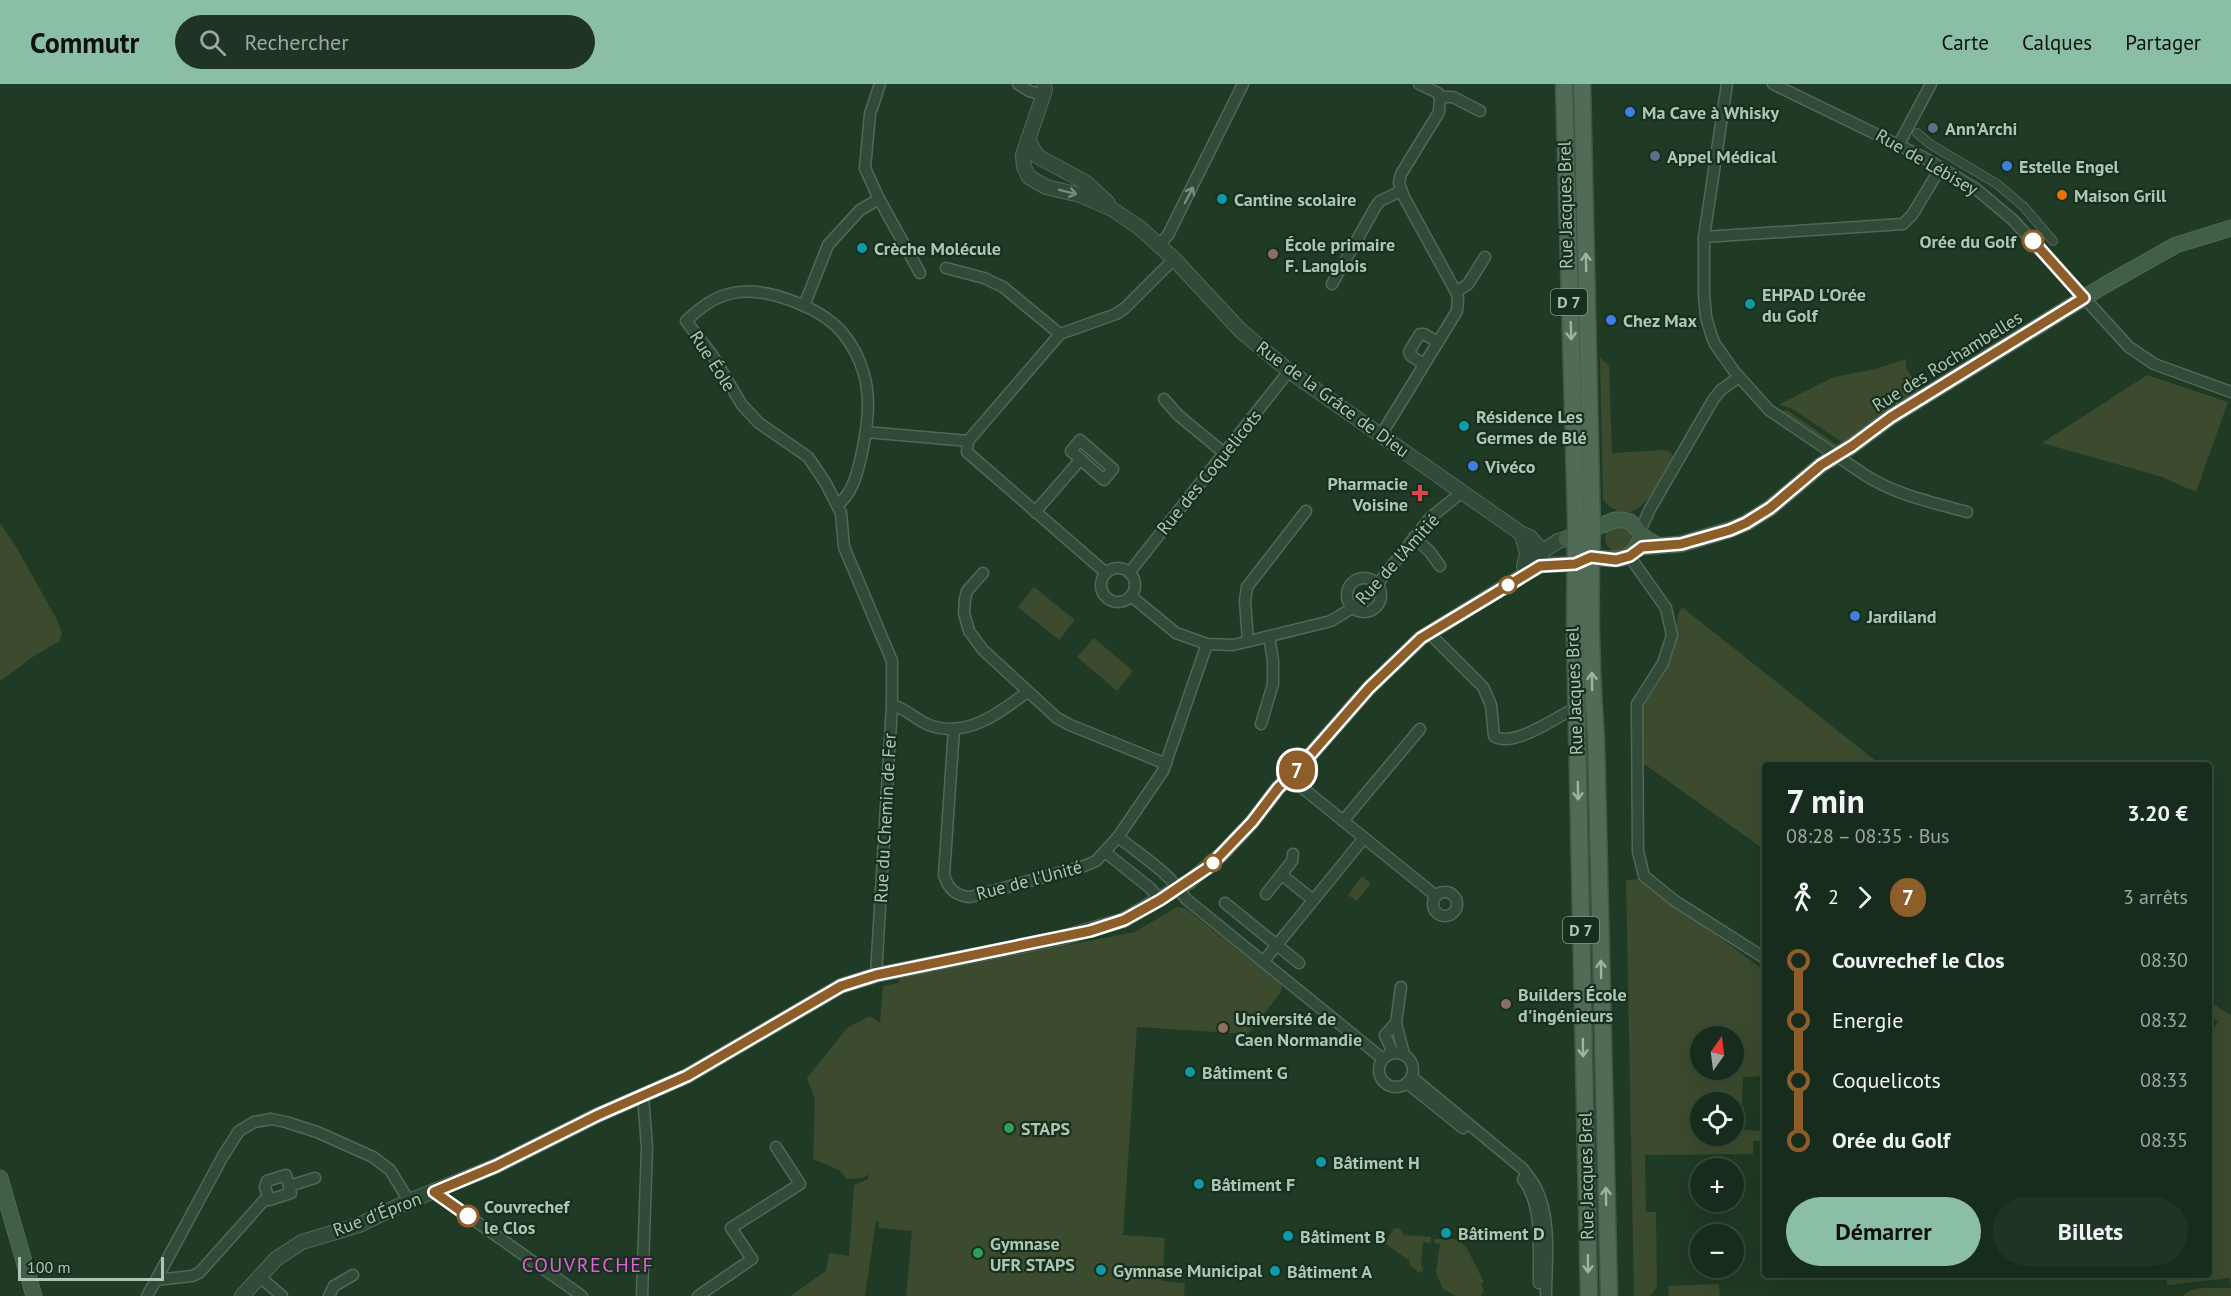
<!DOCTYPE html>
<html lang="fr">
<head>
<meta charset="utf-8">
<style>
  :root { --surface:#172c1c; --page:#203425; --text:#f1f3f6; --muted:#9ea7a3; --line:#36483b; --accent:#8abfa5 }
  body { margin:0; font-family:"PT Sans",sans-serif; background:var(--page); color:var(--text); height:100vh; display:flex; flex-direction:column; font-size:22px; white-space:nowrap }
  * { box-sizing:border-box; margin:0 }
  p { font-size:20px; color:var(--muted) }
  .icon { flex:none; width:33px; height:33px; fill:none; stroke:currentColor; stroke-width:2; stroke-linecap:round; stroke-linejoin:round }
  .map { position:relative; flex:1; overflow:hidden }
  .sheet { position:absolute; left:1762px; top:678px; width:450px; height:516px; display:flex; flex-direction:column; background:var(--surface); border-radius:6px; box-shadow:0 6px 24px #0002,0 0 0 2px var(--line) }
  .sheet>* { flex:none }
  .badge { padding:0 12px; border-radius:20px; font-size:21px; line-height:39px }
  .needle { width:39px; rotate:14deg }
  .buttons { position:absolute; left:1690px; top:942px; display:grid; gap:12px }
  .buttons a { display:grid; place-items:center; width:54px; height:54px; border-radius:50%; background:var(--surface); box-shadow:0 6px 24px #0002,0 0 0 2px var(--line); font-size:30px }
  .scale { position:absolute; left:18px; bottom:15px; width:146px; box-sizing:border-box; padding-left:6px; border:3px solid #adc7b4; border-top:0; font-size:16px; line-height:21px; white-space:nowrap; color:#adc7b4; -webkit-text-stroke:4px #182f1e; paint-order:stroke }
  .map>.badge { position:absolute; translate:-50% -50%; box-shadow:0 0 0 3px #fff }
  .legs { display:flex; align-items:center; gap:9px; height:66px; padding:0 24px; font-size:20px }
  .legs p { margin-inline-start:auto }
  .headline { display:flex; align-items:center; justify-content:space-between; height:102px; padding:0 24px }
  h1 { font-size:33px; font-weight:600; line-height:45px }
  .action { display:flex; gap:12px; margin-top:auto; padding:12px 24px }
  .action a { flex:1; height:69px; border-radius:36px; background:var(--accent); color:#111; font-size:24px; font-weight:600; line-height:69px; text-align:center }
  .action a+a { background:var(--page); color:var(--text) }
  ul { padding:0 24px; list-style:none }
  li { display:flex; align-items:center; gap:21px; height:60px; font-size:22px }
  li i { display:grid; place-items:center; width:9px; height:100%; margin:0 8px; background:currentColor }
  li i::after { content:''; width:15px; height:15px; margin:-8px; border:4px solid; border-radius:50%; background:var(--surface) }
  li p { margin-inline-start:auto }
  li:first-child i { background:linear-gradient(#0000 50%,currentColor 0) }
  li:last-child i { background:linear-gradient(currentColor 50%,#0000 0) }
  header { display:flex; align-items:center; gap:36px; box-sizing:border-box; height:84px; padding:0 30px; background:var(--accent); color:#111 }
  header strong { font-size:28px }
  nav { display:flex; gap:33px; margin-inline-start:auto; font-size:21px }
  .search { width:420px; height:54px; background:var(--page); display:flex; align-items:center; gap:15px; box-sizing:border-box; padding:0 21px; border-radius:33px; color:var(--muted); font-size:22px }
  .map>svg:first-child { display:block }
  .green { fill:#3c4b2d; fill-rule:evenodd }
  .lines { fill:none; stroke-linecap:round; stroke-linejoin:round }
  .pedestrian-casing { stroke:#506856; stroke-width:10 }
  .minor-casing { stroke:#506856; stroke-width:13 }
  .tertiary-casing { stroke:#506856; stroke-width:16 }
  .secondary-casing { stroke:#506856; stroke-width:17 }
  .primary-casing { stroke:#3f5744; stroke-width:19 }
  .pedestrian { stroke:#324b38; stroke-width:8 }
  .minor { stroke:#324b38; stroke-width:10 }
  .tertiary { stroke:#324b38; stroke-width:14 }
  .secondary { stroke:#405e48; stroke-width:15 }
  .primary { stroke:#506b56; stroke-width:16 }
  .oneway { stroke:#768f7c }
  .oneway2 { stroke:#9ab5a1 }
  .line-1-casing { stroke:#fff; stroke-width:14 }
  .line-1 { stroke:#8d5e2a; stroke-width:9 }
  .shop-dot { fill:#3f7fe0; stroke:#182f1e; stroke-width:2 }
  .service-dot { fill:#5c6f8a; stroke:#182f1e; stroke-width:2 }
  .food-dot { fill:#e8710a; stroke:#182f1e; stroke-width:2 }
  .culture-dot { fill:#0f9aa8; stroke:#182f1e; stroke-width:2 }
  .stop-1-dot { fill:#fff; stroke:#8d5e2a; stroke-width:3 }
  .education-dot { fill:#8d6e63; stroke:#182f1e; stroke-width:2 }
  .health-dot { fill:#e0444e; stroke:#182f1e; stroke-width:2 }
  .leisure-dot { fill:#2e9e5b; stroke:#182f1e; stroke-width:2 }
  .labels { text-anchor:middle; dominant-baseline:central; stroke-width:4.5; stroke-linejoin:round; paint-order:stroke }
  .shield { fill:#182f1e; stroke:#809987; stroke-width:1.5 }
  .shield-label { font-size:16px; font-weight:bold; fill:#adc7b4 }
  .poi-label { font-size:18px; font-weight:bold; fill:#adc7b4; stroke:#182f1e; text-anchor:start }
  .street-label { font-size:18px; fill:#adc7b4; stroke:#182f1e }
  .stop-label { font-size:18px; font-weight:bold; fill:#adc7b4; stroke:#182f1e; text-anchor:end }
  .neighbourhood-label { font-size:20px; letter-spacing:1.5px; fill:#e162d6; stroke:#182f1e }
</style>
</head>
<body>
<header>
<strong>Commutr</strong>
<div class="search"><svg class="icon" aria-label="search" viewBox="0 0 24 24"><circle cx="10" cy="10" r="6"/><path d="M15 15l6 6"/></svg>Rechercher</div>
<nav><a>Carte</a><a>Calques</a><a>Partager</a></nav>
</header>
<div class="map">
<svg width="2231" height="1212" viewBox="0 0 2231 1212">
  <rect width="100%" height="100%" fill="#1f3a25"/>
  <g class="green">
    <path d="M 1600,273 L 1609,282 L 1612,369 L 1664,366 L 1670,368 L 1673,372 C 1660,396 1637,454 1603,416 Z"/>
    <polygon points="1906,275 1906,284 1921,308 1846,361 1791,324 1778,321 1834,293 1875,285"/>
    <polygon points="2147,291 2228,318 2196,408 2159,392 2042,359"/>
    <polygon points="1776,325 1788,327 1839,362 1835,365"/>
    <polygon points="0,439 18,466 56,534 62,548 60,557 37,570 0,597"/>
    <circle cx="1618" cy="454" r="13"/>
    <polygon points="1034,503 1075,536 1059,556 1018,523"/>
    <polygon points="1682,523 1881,681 1766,681 1765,766 1643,679 1642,624 1658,600 1674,568 1678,530"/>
    <polygon points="1094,554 1133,587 1117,607 1077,573"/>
    <polygon points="1362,792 1371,800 1357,817 1348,811"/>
    <path d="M 1640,795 L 1765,887 L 1765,992 L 1743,993 L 1741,1046 L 1765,1047 L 1765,1057 L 1753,1057 L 1753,1070 L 1645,1071 L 1646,1128 L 1656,1128 L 1657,1203 L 1650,1212 L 1634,1212 L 1626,796 ZM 1701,952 L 1734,952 L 1734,986 L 1701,986 ZM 1701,1018 L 1734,1018 L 1734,1052 L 1701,1052 Z"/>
    <polygon points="1177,823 1185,824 1282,901 1281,908 1248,950 1137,943 1123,1151 1165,1154 1162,1197 1185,1199 1184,1212 906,1212 912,1147 878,1144 879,1138 876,1137 865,1212 790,1212 826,1187 829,1169 849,1172 854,1101 868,1095 868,1090 863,1094 847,1095 839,1086 813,1075 815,1015 807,994 847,944 870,932 880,939 883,902 899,899 900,894 1135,848"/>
    <path d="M 2210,918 L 2231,931 L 2231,1212 L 2183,1212 C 2195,1200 2215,1205 2231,1204 L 2230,1194 L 2167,1201 L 2167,1191 L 2210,1191 L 2210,951 L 2218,937 L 2210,932 L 2212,926 L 2210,924 Z"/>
    <polygon points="1395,1144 1400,1145 1404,1151 1431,1153 1431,1159 1423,1158 1421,1182 1423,1183 1423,1187 1419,1189 1409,1180 1410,1177 1384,1159"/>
    <polygon points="1435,1155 1460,1155 1463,1161 1465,1161 1484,1198 1481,1200 1484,1207 1481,1212 1456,1212 1443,1205 1436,1188 1440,1160 1434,1159"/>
    <polygon points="1719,1200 1720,1212 1669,1212 1668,1202"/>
  </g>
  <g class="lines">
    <defs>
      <polyline id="pedestrian" points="1917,49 1930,60 1997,100 2023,122 2053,157"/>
      <g id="minor">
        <polyline points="880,0 870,30 865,84 878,113 920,189"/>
        <polyline points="1018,0 1029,7 1043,11"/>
        <polyline points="1419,0 1438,9 1440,13"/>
        <path d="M 1727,0 L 1704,153 L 1704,210 L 1706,233 L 1711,250 L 1715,260 L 1734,287 L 1769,326 L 1865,391 C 1896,411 1931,418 1967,428"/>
        <polyline points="1773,0 1923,73 1975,104 2013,136 2129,263 2154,280 2231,308"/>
        <polyline points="1440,13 1453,13 1480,27"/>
        <polyline points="1899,60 1931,0"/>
        <polyline points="1704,153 1903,140 1912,131 1941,83"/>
        <polyline points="1159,161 1168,151 1243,0"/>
        <polyline points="946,184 984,194 1003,203 1060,250"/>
        <polyline points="1332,200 1376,122 1380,117 1401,107"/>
        <polyline points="1456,208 1468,200 1485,173"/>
        <polyline points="804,222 828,161 860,126 879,115"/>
        <polyline points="1424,280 1411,272 1409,268 1420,250 1424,250 1438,258"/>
        <polyline points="1164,315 1178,331 1224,369"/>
        <polyline points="866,348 968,357"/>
        <polyline points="1381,351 1457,227 1458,214 1456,208 1404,113 1399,99 1401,90 1439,28 1440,13"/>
        <polygon points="1080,356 1113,385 1104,396 1071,367"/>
        <polyline points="968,357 1060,250 1116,230 1125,224 1174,175"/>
        <polyline points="968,357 967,368 1106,489"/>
        <path d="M 837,421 C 852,411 857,390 861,373 C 867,346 872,314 863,287 C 859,273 851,259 841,247 C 819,223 765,202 733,209 C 713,213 700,224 686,237 L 713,272 L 742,321 L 759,339 L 808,373 L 825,398 L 841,429 L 844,463 L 892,577 L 892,621 L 876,891"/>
        <polyline points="1035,428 1081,375"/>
        <polyline points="1639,449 1650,425 1713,316 1721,306 1739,293"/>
        <polyline points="1414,453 1430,468 1440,482"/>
        <polyline points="1630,473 1666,524 1672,551 1663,579 1637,620 1638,767 1644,792 1675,817 1766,875"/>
        <circle cx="1118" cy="501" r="17"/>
        <polyline points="983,489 967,507 965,515 964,529 969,547 983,566 1057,634 1070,641 1166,680"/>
        <polyline points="1129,489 1289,287"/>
        <circle cx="1364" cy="511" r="17"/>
        <polyline points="1131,512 1176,549 1207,560 1233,561 1331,537 1352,524 1371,508 1430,434 1462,408"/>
        <path d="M 1429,549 L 1483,603 L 1491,621 L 1494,652 C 1512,664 1550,637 1568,628 L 1577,628"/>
        <polyline points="1248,557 1245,517 1247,503 1306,427"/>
        <path d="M 892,621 C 906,624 916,636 929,641 C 965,655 1000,629 1027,608"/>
        <polyline points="1261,640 1273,600 1273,576 1269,553"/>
        <path d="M 954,645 L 944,791 C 948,805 956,812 970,813 L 1084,782 L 1096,777 L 1118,753 L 1163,687 L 1207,560"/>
        <polyline points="1289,693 1436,812"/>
        <polyline points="1343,737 1420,645"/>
        <path d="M 1118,753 C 1142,772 1170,789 1186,815 L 1383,975"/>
        <polyline points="1105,768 1150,804 1160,816"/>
        <polyline points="1282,791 1313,816"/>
        <circle cx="1445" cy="820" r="12"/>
        <polyline points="1266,810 1292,777 1293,770"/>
        <polyline points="1225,819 1299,879"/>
        <polyline points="1263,878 1364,754"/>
        <polyline points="1401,903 1396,939 1404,970"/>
        <circle cx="1396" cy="986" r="17"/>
        <polyline points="1393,969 1385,951 1396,939"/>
        <path d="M 1412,993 L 1523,1085 C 1527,1091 1533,1097 1536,1104 C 1552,1136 1546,1177 1546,1212"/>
        <polyline points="1407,999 1463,1044"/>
        <path d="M 1523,1095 C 1544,1123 1538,1166 1539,1199"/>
        <polyline points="434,1108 582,1212"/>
        <polyline points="268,1112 265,1103 267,1097 286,1091 289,1102"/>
        <polyline points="260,1193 282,1212"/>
        <polyline points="156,1196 223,1072 239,1047 254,1038 271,1035 286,1038 317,1048 373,1073 390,1086 409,1117"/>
        <polyline points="147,1212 156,1196 192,1192 199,1189 268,1112 269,1116 291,1109 289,1102 315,1094"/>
        <polyline points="329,1212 334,1202 353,1191"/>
        <polyline points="642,1212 647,1064 643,1011"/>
        <polyline points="698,1212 752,1175 731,1144 800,1100 776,1063"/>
      </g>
      <g id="tertiary">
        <polyline points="1044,0 1045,6 1023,71 1024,83 1029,93 1046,103 1080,111 1112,125 1140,144 1174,175 1241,247 1289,287 1522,450 1530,453 1542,467 1540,481"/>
        <polyline points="1028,56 1037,72 1085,98 1107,118"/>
        <polyline points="1522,450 1527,470 1524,482"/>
        <polyline points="1537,471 1558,457 1566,455"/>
        <polyline points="242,1212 276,1175 302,1158 359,1141 409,1117 496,1082 598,1031 687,992 841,902 876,891 1061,854 1124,836 1190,797 1222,770 1252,738 1278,704 1298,685 1369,604 1421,554 1540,481 1575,480 1583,476"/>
      </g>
      <g id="secondary">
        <path d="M 1566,455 L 1615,436 C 1633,435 1631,439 1641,450 C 1645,455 1652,458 1658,462"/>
        <polyline points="1636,466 1642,463 1681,460 1729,446 1746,439 1770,424 1821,381 1852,362 1891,333 2105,201 2176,161 2231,144"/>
        <path d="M 1591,473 C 1609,475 1632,480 1639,458"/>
        <polyline points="0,1094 34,1212"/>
      </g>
      <g id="primary">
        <polyline points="1564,0 1576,435 1575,550 1589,1212"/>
        <path d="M 1582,0 L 1592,446 C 1589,516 1591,586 1596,656 L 1609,1212"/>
      </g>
    </defs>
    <use href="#pedestrian" class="pedestrian-casing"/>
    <use href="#minor" class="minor-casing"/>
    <use href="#tertiary" class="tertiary-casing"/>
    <use href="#secondary" class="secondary-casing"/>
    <use href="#primary" class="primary-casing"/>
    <use href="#pedestrian" class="pedestrian"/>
    <use href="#minor" class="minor"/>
    <use href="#tertiary" class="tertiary"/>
    <use href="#secondary" class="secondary"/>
    <use href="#primary" class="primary"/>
  </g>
  <defs><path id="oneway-shaft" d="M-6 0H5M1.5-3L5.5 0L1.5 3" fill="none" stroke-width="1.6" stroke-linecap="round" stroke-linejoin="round" transform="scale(1.5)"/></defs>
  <g class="oneway">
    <use href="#oneway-shaft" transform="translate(1068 108) rotate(14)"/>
    <use href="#oneway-shaft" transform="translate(1189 111) rotate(-63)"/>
  </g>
  <g class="oneway2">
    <use href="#oneway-shaft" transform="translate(1586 178) rotate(-91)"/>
    <use href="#oneway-shaft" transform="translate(1571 247) rotate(88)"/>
    <use href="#oneway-shaft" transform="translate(1592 597) rotate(-91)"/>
    <use href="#oneway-shaft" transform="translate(1578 707) rotate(89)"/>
    <use href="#oneway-shaft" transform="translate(1601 885) rotate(-91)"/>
    <use href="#oneway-shaft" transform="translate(1583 964) rotate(89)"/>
    <use href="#oneway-shaft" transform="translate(1606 1112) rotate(-91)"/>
    <use href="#oneway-shaft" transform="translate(1588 1180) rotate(89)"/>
  </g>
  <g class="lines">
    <defs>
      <polyline id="line-1" points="468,1132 434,1108 496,1082 598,1031 687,992 841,902 876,891 1090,847 1124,836 1160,816 1209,783 1252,738 1278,704 1298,685 1369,604 1421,554 1540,482 1575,480 1591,473 1616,476 1630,472 1642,463 1681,460 1730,446 1746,439 1770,424 1821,381 1852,362 1891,333 2084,214 2033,157"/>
    </defs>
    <use href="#line-1" class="line-1-casing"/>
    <use href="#line-1" class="line-1"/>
  </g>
  <g class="shop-dot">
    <circle cx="1630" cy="28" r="6"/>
    <circle cx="2007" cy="82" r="6"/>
    <circle cx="1611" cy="236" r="6"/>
    <circle cx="1473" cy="382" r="6"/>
    <circle cx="1855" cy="532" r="6"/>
  </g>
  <g class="service-dot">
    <circle cx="1933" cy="44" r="6"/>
    <circle cx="1655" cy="72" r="6"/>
  </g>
  <circle class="food-dot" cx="2062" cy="111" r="6"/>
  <g class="culture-dot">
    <circle cx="1222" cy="115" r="6"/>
    <circle cx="862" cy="164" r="6"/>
    <circle cx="1750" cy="220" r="6"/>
    <circle cx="1464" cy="342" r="6"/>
    <circle cx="1190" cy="988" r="6"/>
    <circle cx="1321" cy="1078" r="6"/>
    <circle cx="1199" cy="1100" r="6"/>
    <circle cx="1446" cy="1149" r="6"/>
    <circle cx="1288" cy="1152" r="6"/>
    <circle cx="1101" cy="1186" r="6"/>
    <circle cx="1275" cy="1187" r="6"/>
  </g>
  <g class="stop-1-dot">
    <circle cx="2033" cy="157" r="10"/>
    <circle cx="1508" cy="501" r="8"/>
    <circle cx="1213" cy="779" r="8"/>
    <circle cx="468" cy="1132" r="10"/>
  </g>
  <g class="education-dot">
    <circle cx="1273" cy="170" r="6"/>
    <circle cx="1506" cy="920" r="6"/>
    <circle cx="1223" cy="944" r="6"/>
  </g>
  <path class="health-dot" d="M1417 400h6v6h6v6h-6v6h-6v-6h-6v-6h6z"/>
  <g class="leisure-dot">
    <circle cx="1009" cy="1044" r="6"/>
    <circle cx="978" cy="1169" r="6"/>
  </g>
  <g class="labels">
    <g class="shield">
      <rect x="1551" y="205" width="36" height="26" rx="4.5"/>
      <rect x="1563" y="833" width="36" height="26" rx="4.5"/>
    </g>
    <g class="shield-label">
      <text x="1569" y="218">D 7</text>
      <text x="1581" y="846">D 7</text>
    </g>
    <g class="poi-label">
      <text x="1642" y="28">Ma Cave à Whisky</text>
      <text x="1945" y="44">Ann'Archi</text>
      <text x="1667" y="72">Appel Médical</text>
      <text x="2019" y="82">Estelle Engel</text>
      <text x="2074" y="111">Maison Grill</text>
      <text x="1234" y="115">Cantine scolaire</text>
      <text x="1285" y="160">École primaire<tspan x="1285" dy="21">F. Langlois</tspan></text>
      <text x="874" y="164">Crèche Molécule</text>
      <text x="1762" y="210">EHPAD L'Orée<tspan x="1762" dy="21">du Golf</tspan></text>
      <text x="1623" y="236">Chez Max</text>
      <text x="1476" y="332">Résidence Les<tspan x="1476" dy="21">Germes de Blé</tspan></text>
      <text x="1485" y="382">Vivéco</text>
      <text x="1408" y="399" text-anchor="end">Pharmacie<tspan x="1408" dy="21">Voisine</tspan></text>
      <text x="1867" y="532">Jardiland</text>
      <text x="1518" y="910">Builders École<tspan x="1518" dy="21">d'ingénieurs</tspan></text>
      <text x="1235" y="934">Université de<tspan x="1235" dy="21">Caen Normandie</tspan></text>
      <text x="1202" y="988">Bâtiment G</text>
      <text x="1021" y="1044">STAPS</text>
      <text x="1333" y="1078">Bâtiment H</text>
      <text x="1211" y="1100">Bâtiment F</text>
      <text x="1458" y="1149">Bâtiment D</text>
      <text x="1300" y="1152">Bâtiment B</text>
      <text x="990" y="1159">Gymnase<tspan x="990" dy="21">UFR STAPS</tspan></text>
      <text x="1113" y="1186">Gymnase Municipal</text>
      <text x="1287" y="1187">Bâtiment A</text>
    </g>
    <g class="street-label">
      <text transform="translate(1927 78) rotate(30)">Rue de Lébisey</text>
      <text transform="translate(1565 121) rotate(-91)">Rue Jacques Brel</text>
      <text transform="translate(713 277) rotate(57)">Rue Éole</text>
      <text transform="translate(1947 277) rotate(-32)">Rue des Rochambelles</text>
      <text transform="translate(1333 315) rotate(36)">Rue de la Grâce de Dieu</text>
      <text transform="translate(1209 388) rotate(-51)">Rue des Coquelicots</text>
      <text transform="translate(1397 475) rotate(-48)">Rue de l'Amitié</text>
      <text transform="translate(1574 607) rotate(-92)">Rue Jacques Brel</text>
      <text transform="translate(885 734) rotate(-87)">Rue du Chemin de Fer</text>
      <text transform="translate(1029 796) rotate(-15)">Rue de l'Unité</text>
      <text transform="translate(1586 1092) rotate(-91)">Rue Jacques Brel</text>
      <text transform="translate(377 1130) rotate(-21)">Rue d'Épron</text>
    </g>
    <g class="stop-label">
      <text x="2016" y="157">Orée du Golf</text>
      <text x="484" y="1122" text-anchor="start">Couvrechef<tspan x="484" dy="21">le Clos</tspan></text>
    </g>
    <g class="neighbourhood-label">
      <text x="588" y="1181">COUVRECHEF</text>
    </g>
  </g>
</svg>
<div class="buttons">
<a><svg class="needle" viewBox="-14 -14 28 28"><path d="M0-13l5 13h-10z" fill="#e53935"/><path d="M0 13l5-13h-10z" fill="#9ea7a3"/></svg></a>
<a><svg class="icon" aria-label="locate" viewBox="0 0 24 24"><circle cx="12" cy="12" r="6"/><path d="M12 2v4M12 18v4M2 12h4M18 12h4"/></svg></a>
<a>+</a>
<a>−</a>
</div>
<div class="scale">100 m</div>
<b class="badge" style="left:1297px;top:686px;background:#8d5e2a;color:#fff">7</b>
<section class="sheet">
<div class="headline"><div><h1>7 min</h1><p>08:28 – 08:35 · Bus</p></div><b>3.20 €</b></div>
<div class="legs"><svg class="icon" aria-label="walk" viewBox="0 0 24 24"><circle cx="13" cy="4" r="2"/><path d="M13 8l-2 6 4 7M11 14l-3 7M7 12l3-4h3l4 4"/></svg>2<svg class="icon" aria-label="forward" viewBox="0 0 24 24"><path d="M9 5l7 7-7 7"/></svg><b class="badge" style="background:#8d5e2a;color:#fff">7</b><p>3 arrêts</p></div>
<ul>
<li><i style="color:#8d5e2a"></i><b>Couvrechef le Clos</b><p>08:30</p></li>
<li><i style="color:#8d5e2a"></i><span>Energie</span><p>08:32</p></li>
<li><i style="color:#8d5e2a"></i><span>Coquelicots</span><p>08:33</p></li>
<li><i style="color:#8d5e2a"></i><b>Orée du Golf</b><p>08:35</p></li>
</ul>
<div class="action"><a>Démarrer</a><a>Billets</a></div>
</section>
</div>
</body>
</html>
